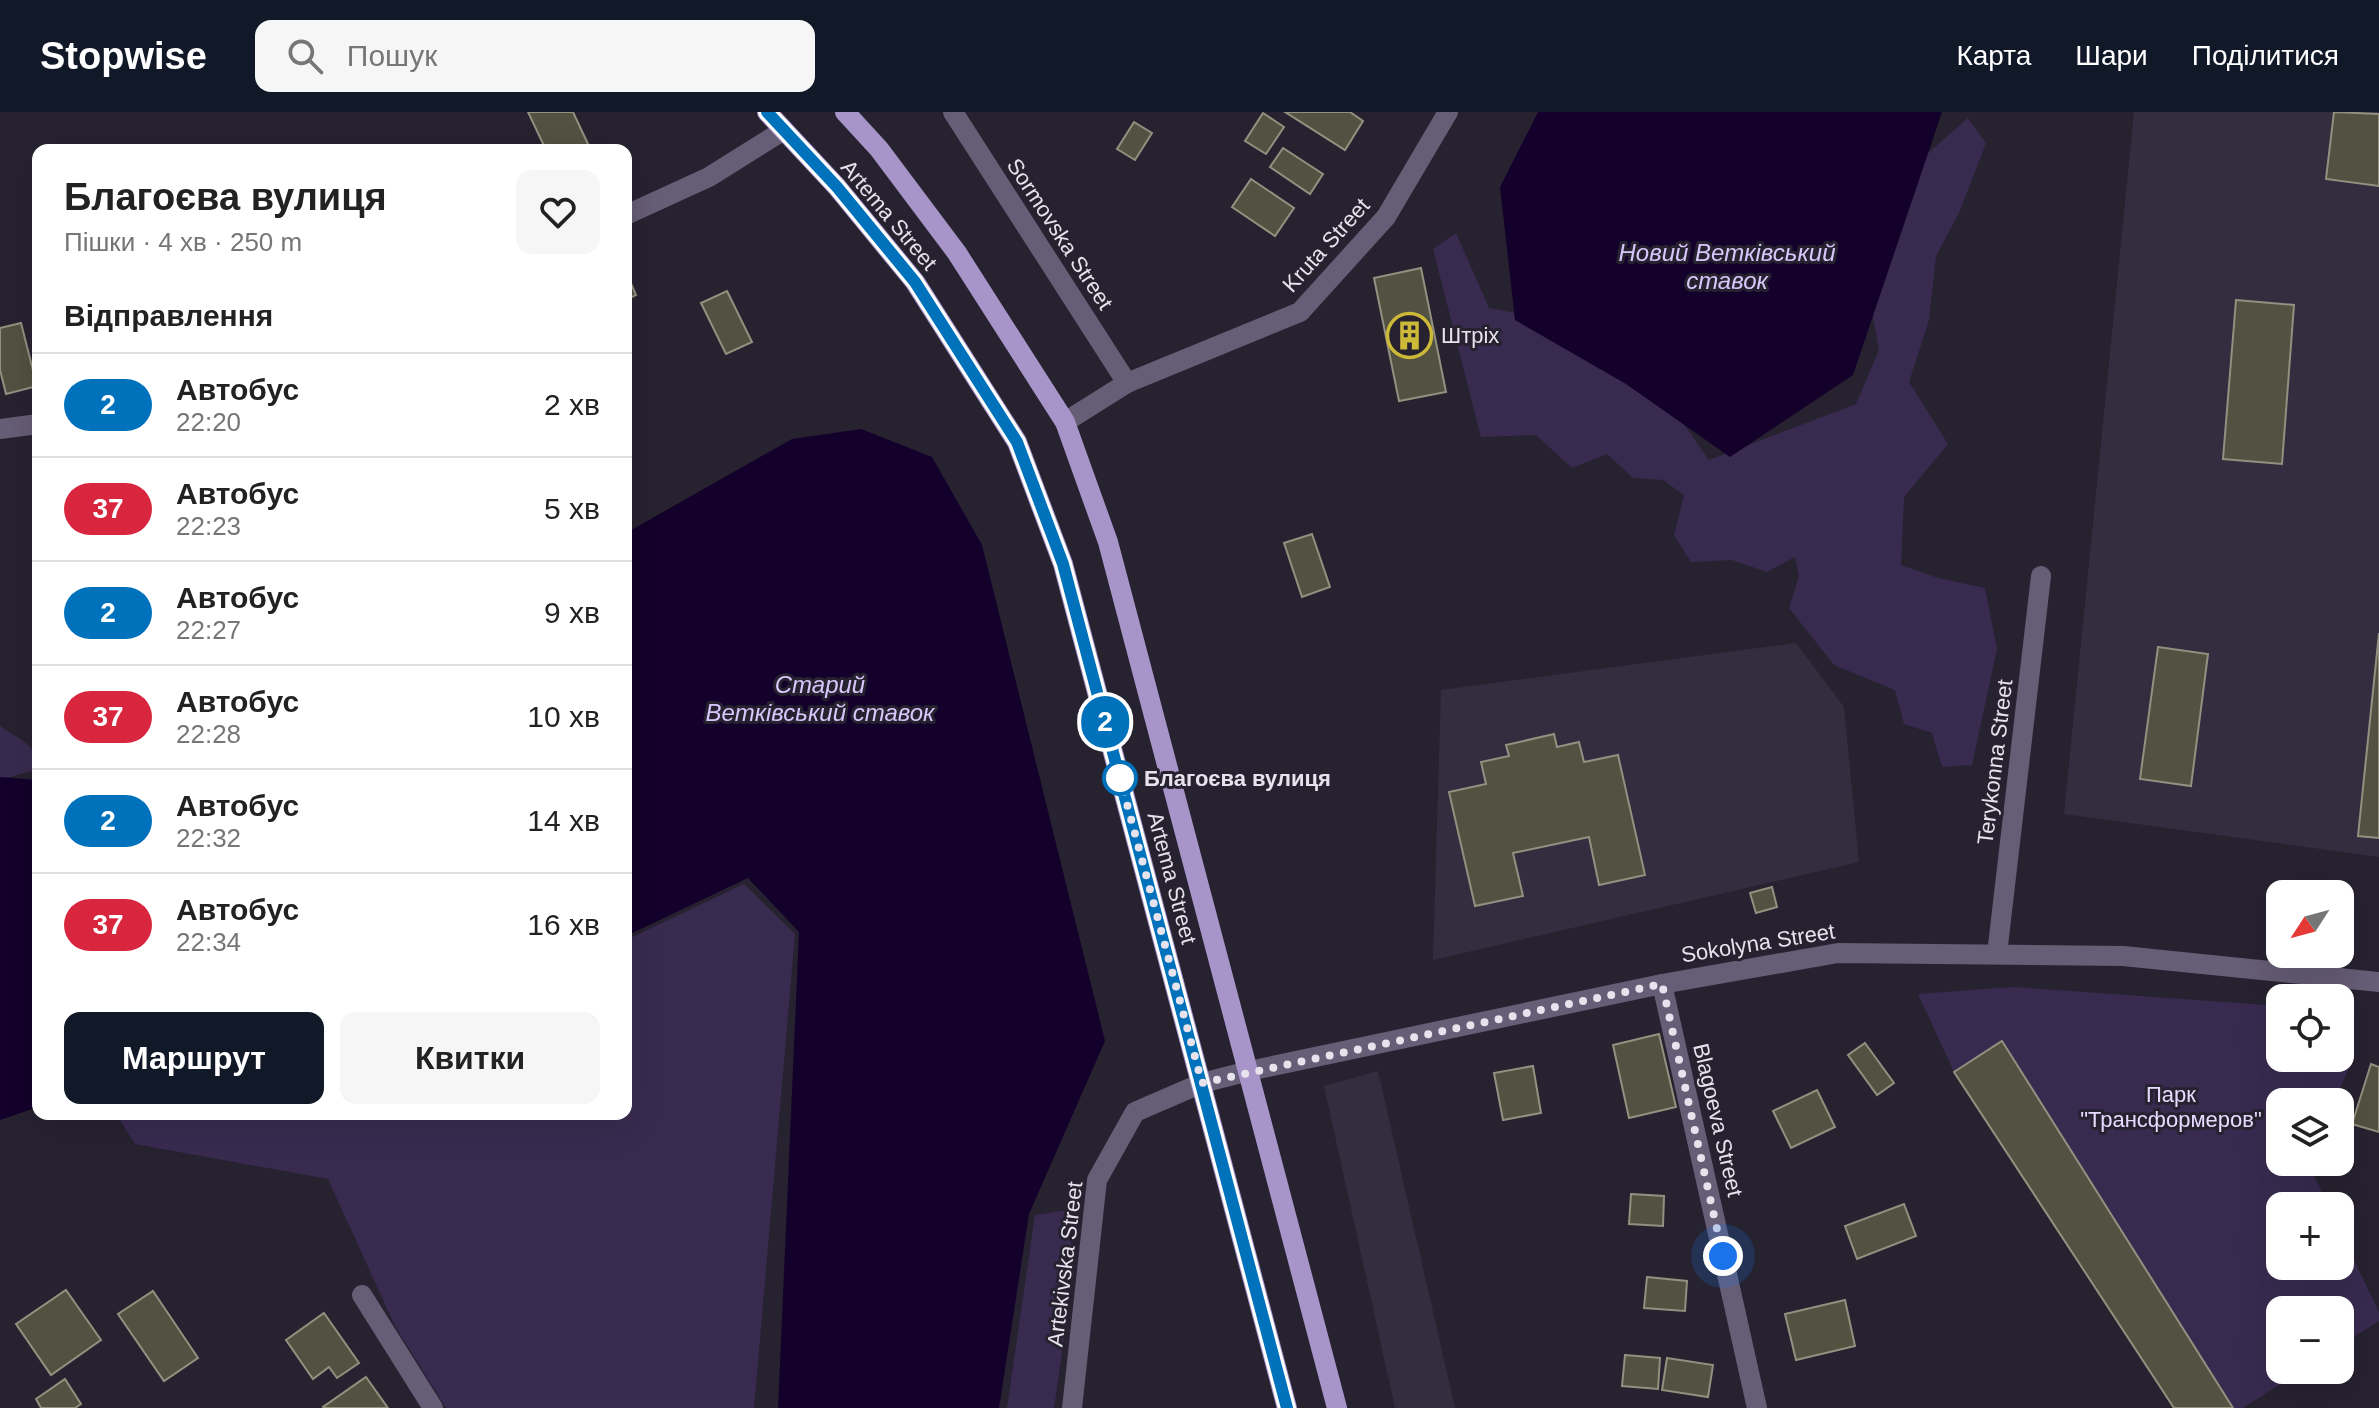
<!DOCTYPE html>
<html lang="uk">
<head>
<meta charset="utf-8">
<style>
  :root { --surface:#fff; --page:#f6f6f6; --text:#222; --muted:#767676; --line:#e0e0e0; --accent:#111827 }
  body { margin:0; font-family:Helvetica,sans-serif; background:var(--page); color:var(--text); height:100vh; display:flex; flex-direction:column; font-size:30px; white-space:nowrap }
  * { box-sizing:border-box; margin:0 }
  p { font-size:26px; color:var(--muted) }
  .icon { flex:none; width:44px; height:44px; fill:none; stroke:currentColor; stroke-width:2; stroke-linecap:round; stroke-linejoin:round }
  .map { position:relative; flex:1; overflow:hidden }
  .details { position:absolute; left:32px; top:32px; width:600px; height:976px; display:flex; flex-direction:column; background:var(--surface); border-radius:16px; box-shadow:0 8px 32px #0002 }
  .details>* { flex:none }
  .badge { padding:0 16px; border-radius:26px; font-size:28px; line-height:52px }
  .needle { width:52px; rotate:234deg }
  .controls { position:absolute; left:2266px; top:768px; display:grid; gap:16px }
  .controls a { display:grid; place-items:center; width:88px; height:88px; border-radius:16px; background:var(--surface); box-shadow:0 8px 32px #0002; font-size:40px }
  .you { position:absolute; width:40px; height:40px; margin:-20px; border:6px solid #fff; border-radius:50%; background:#1a73e8; box-shadow:0 0 0 12px #1a73e833 }
  .map>.badge { position:absolute; translate:-50% -50%; box-shadow:0 0 0 4px #fff }
  h2 { padding:0 32px; font-size:30px; line-height:72px }
  .round { display:grid; place-items:center; flex:none; width:84px; height:84px; border-radius:16px; background:var(--page) }
  .headline { display:flex; align-items:center; justify-content:space-between; height:136px; padding:0 32px }
  h1 { font-size:38px; font-weight:700; line-height:60px }
  .action { display:flex; gap:16px; margin-top:auto; padding:16px 32px }
  .action a { flex:1; height:92px; border-radius:16px; background:var(--accent); color:#fff; font-size:32px; font-weight:700; line-height:92px; text-align:center }
  .action a+a { background:var(--page); color:var(--text) }
  ul { padding:0; list-style:none }
  li { display:flex; align-items:center; gap:24px; height:104px; padding:0 32px; border-top:2px solid var(--line) }
  li div { flex:1 }
  li b { display:block; font-size:30px }
  li em { font-style:normal }
  li .badge { min-width:88px; font-weight:700; text-align:center }
  header { display:flex; align-items:center; gap:48px; box-sizing:border-box; height:112px; padding:0 40px; background:var(--accent); color:#fff }
  header strong { font-size:38px }
  nav { display:flex; gap:44px; margin-inline-start:auto; font-size:28px }
  .search { width:560px; height:72px; background:var(--page); display:flex; align-items:center; gap:20px; box-sizing:border-box; padding:0 28px; border-radius:16px; color:var(--muted); font-size:30px }
  .map>svg:first-child { display:block }
  .built { fill:#332d40 }
  .green { fill:#392b50 }
  .water { fill:#13002b }
  .building { fill:#535141; stroke:#93907f; stroke-width:2 }
  .lines { fill:none; stroke-linecap:round; stroke-linejoin:round }
  .minor { stroke:#665d76; stroke-width:20 }
  .tertiary { stroke:#665d76; stroke-width:20 }
  .primary { stroke:#a795c9; stroke-width:20 }
  .line-casing { stroke:#fff; stroke-width:18 }
  .line { stroke:#0072bc; stroke-width:12 }
  .walk { stroke:#e6e3ed; stroke-width:8; stroke-dasharray:0 14.4 }
  .stop-dot { fill:#fff; stroke:#0072bc; stroke-width:4 }
  .labels { text-anchor:middle; dominant-baseline:central; stroke-width:6; stroke-linejoin:round; paint-order:stroke }
  .street-label { font-size:22px; fill:#e6e3ed; stroke:#272230 }
  .poi-label { font-size:22px; fill:#e6e3ed; stroke:#272230; text-anchor:start }
  .stop-label { font-size:22px; font-weight:bold; fill:#e6e3ed; stroke:#272230; text-anchor:start }
  .park-label { font-size:22px; fill:#e6dbfe; stroke:#272230 }
  .water-label { font-size:24px; font-style:italic; fill:#d8c7fa; stroke:#272230 }
</style>
</head>
<body>
<header>
<strong>Stopwise</strong>
<div class="search"><svg class="icon" aria-label="search" viewBox="0 0 24 24"><circle cx="10" cy="10" r="6"/><path d="M15 15l6 6"/></svg>Пошук</div>
<nav><a>Карта</a><a>Шари</a><a>Поділитися</a></nav>
</header>
<div class="map">
<svg width="2379" height="1296" viewBox="0 0 2379 1296">
  <rect width="100%" height="100%" fill="#272230"/>
  <g class="built">
    <polygon points="2134,0 2379,0 2379,745 2064,702"/>
    <polygon points="1796,531 1844,595 1859,750 1433,848 1441,578"/>
    <polygon points="1378,959 1455,1296 1395,1296 1324,974"/>
  </g>
  <g class="green">
    <polygon points="1968,6 1986,31 1959,101 1936,144 1929,208 1909,270 1948,332 1904,385 1901,453 1938,466 1985,476 1997,537 1972,653 1942,655 1932,621 1904,612 1895,578 1834,553 1789,496 1799,464 1795,445 1767,460 1732,448 1691,450 1674,423 1684,383 1663,368 1633,366 1607,342 1572,356 1536,323 1481,325 1433,137 1456,121 1489,196 1553,208 1659,277 1709,348 1856,292 1879,238 1866,166 1888,94 1928,41"/>
    <polygon points="0,614 26,631 38,643 38,657 0,668"/>
    <polygon points="744,772 795,822 754,1296 446,1296 395,1214 328,1067 135,1032 116,1002 626,1002 626,828"/>
    <polygon points="2013,875 2280,894 2280,946 2340,946 2340,899 2352,899 2353,947 2334,990 2280,990 2280,1050 2308,1050 2328,1094 2280,1094 2280,1154 2340,1154 2340,1119 2379,1200 2379,1209 2340,1234 2340,1198 2280,1198 2280,1258 2302,1258 2243,1296 2233,1296 2002,929 1954,960 1918,882"/>
    <polygon points="1074,1097 1063,1234 1054,1296 1007,1296 1035,1103"/>
  </g>
  <g class="water">
    <polygon points="1538,0 1942,0 1853,263 1730,345 1626,272 1515,208 1500,75"/>
    <polygon points="861,317 932,345 982,433 1105,929 1029,1102 999,1296 778,1296 799,820 748,766 626,824 626,421 792,327"/>
    <polygon points="0,665 38,668 38,995 0,1008"/>
  </g>
  <g class="building">
    <polygon points="528,0 573,0 588,32 579,38 546,38"/>
    <polygon points="1285,0 1350,0 1363,9 1345,38"/>
    <polygon points="2334,0 2379,2 2379,74 2326,67"/>
    <polygon points="1263,1 1284,15 1266,42 1245,29"/>
    <polygon points="1134,10 1152,21 1135,48 1117,37"/>
    <polygon points="1283,36 1323,62 1310,82 1270,55"/>
    <polygon points="1251,67 1294,96 1275,124 1232,95"/>
    <polygon points="1421,156 1446,280 1399,289 1374,166"/>
    <polygon points="626,160 636,183 626,188"/>
    <polygon points="727,179 752,230 726,242 701,191"/>
    <polygon points="2236,188 2294,193 2282,352 2223,347"/>
    <polygon points="21,211 37,274 6,282 0,258 0,216"/>
    <polygon points="1312,422 1330,475 1302,485 1284,431"/>
    <polygon points="2379,521 2379,726 2358,724"/>
    <polygon points="2158,535 2208,542 2191,674 2140,667"/>
    <polygon points="1554,622 1557,635 1579,630 1584,650 1618,643 1645,763 1599,773 1589,725 1513,741 1523,784 1475,794 1449,680 1486,672 1481,650 1509,644 1506,633"/>
    <polygon points="1772,775 1777,795 1756,801 1750,781"/>
    <polygon points="1659,922 1676,995 1629,1006 1613,933"/>
    <polygon points="2002,929 2233,1296 2174,1296 1954,960"/>
    <polygon points="1865,931 1894,971 1877,983 1848,943"/>
    <polygon points="2371,952 2379,955 2379,1020 2352,1012"/>
    <polygon points="1533,954 1541,1001 1503,1008 1494,961"/>
    <polygon points="1817,978 1835,1015 1791,1036 1773,999"/>
    <polygon points="1631,1082 1664,1084 1663,1114 1629,1112"/>
    <polygon points="1904,1092 1916,1124 1857,1147 1845,1114"/>
    <polygon points="1647,1165 1687,1169 1685,1199 1644,1196"/>
    <polygon points="66,1178 101,1228 51,1263 16,1212"/>
    <polygon points="153,1179 198,1246 164,1269 118,1202"/>
    <polygon points="1845,1188 1855,1234 1796,1248 1785,1202"/>
    <polygon points="324,1201 359,1251 337,1266 329,1255 313,1267 286,1228"/>
    <polygon points="1625,1243 1660,1246 1658,1277 1622,1274"/>
    <polygon points="1667,1246 1713,1253 1708,1285 1662,1278"/>
    <polygon points="366,1265 388,1296 324,1296 323,1295"/>
    <polygon points="65,1267 81,1292 75,1296 41,1296 36,1287"/>
  </g>
  <g class="lines">
    <g class="minor">
      <polyline points="953,0 1127,271"/>
      <polyline points="626,103 709,65 784,18"/>
      <polyline points="1065,310 1127,271 1300,200 1386,105 1448,0"/>
      <polyline points="0,317 38,312"/>
      <polyline points="1997,842 2041,464"/>
      <polyline points="1662,872 1757,1296"/>
      <polyline points="362,1183 433,1296"/>
      <polyline points="1072,1296 1097,1068 1135,1000 1202,971 1249,959"/>
    </g>
    <polyline class="tertiary" points="1249,959 1662,872 1838,841 2123,844 2379,870"/>
    <g class="primary">
      <polyline points="767,0 837,75 915,170 1017,330 1063,452 1287,1296"/>
      <polyline points="845,0 879,37 957,141 1065,310 1108,430 1337,1296"/>
    </g>
  </g>
  <g class="lines">
    <defs>
      <polyline id="line" points="767,0 837,75 915,170 1017,330 1063,452 1287,1296"/>
    </defs>
    <use href="#line" class="line-casing"/>
    <use href="#line" class="line"/>
    <polyline class="walk" points="1120,666 1202,971 1662,872 1723,1144"/>
  </g>
  <defs>
    <symbol id="building-ring" viewBox="-11 -11 22 22"><circle r="9.5" fill="#272230" stroke="#ccb938" stroke-width="1.5"/><path d="M-4-6H4V6H1V3H-1V6H-4ZM-2.5-4.3h1.7v1.8h-1.7ZM.8-4.3h1.7v1.8H.8ZM-2.5-1h1.7V.8h-1.7ZM.8-1h1.7V.8H.8Z" fill="#ccb938"/></symbol>
  </defs>
  <g fill-rule="evenodd">
    <use href="#building-ring" x="1384" y="198" width="51" height="51"/>
  </g>
  <circle class="stop-dot" cx="1120" cy="666" r="16"/>
  <g class="labels">
    <g class="street-label">
      <text transform="translate(889 103) rotate(50)">Artema Street</text>
      <text transform="translate(1060 122) rotate(57)">Sormovska Street</text>
      <text transform="translate(1326 133) rotate(-48)">Kruta Street</text>
      <text transform="translate(1995 650) rotate(-83)">Terykonna Street</text>
      <text transform="translate(1172 766) rotate(75)">Artema Street</text>
      <text transform="translate(1758 831) rotate(-9)">Sokolyna Street</text>
      <text transform="translate(1718 1008) rotate(77)">Blagoeva Street</text>
      <text transform="translate(1065 1152) rotate(-83)">Artekivska Street</text>
    </g>
    <g class="poi-label">
      <text x="1441" y="223">Штріх</text>
    </g>
    <g class="stop-label">
      <text x="1144" y="666">Благоєва вулиця</text>
    </g>
    <g class="park-label">
      <text x="2171" y="982">Парк<tspan x="2171" dy="25">"Трансформеров"</tspan></text>
    </g>
    <g class="water-label">
      <text x="1727" y="140">Новий Ветківський<tspan x="1727" dy="28">ставок</tspan></text>
      <text x="820" y="572">Старий<tspan x="820" dy="28">Ветківський ставок</tspan></text>
    </g>
  </g>
</svg>
<div class="controls">
<a><svg class="needle" viewBox="-14 -14 28 28"><path d="M0-13l5 13h-10z" fill="#e53935"/><path d="M0 13l5-13h-10z" fill="#767676"/></svg></a>
<a><svg class="icon" aria-label="locate" viewBox="0 0 24 24"><circle cx="12" cy="12" r="6"/><path d="M12 2v4M12 18v4M2 12h4M18 12h4"/></svg></a>
<a><svg class="icon" aria-label="layers" viewBox="0 0 24 24"><path d="M12 4l9 5-9 5-9-5zM3 14l9 5 9-5"/></svg></a>
<a>+</a>
<a>−</a>
</div>
<div class="you" style="left:1723px;top:1144px"></div>
<b class="badge" style="left:1105px;top:610px;background:#0072bc;color:#fff">2</b>
<section class="details">
<div class="headline"><div><h1>Благоєва вулиця</h1><p>Пішки · 4 хв · 250 m</p></div><a class="round"><svg class="icon" aria-label="heart" viewBox="0 0 24 24"><path d="M12 20l-8-8c-3-5 5-10 8-4 3-6 11-1 8 4z"/></svg></a></div>
<h2>Відправлення</h2>
<ul>
<li><span class="badge" style="background:#0072bc;color:#fff">2</span><div><b>Автобус</b><p>22:20</p></div><em>2 хв</em></li>
<li><span class="badge" style="background:#d7263d;color:#fff">37</span><div><b>Автобус</b><p>22:23</p></div><em>5 хв</em></li>
<li><span class="badge" style="background:#0072bc;color:#fff">2</span><div><b>Автобус</b><p>22:27</p></div><em>9 хв</em></li>
<li><span class="badge" style="background:#d7263d;color:#fff">37</span><div><b>Автобус</b><p>22:28</p></div><em>10 хв</em></li>
<li><span class="badge" style="background:#0072bc;color:#fff">2</span><div><b>Автобус</b><p>22:32</p></div><em>14 хв</em></li>
<li><span class="badge" style="background:#d7263d;color:#fff">37</span><div><b>Автобус</b><p>22:34</p></div><em>16 хв</em></li>
</ul>
<div class="action"><a>Маршрут</a><a>Квитки</a></div>
</section>
</div>
</body>
</html>
